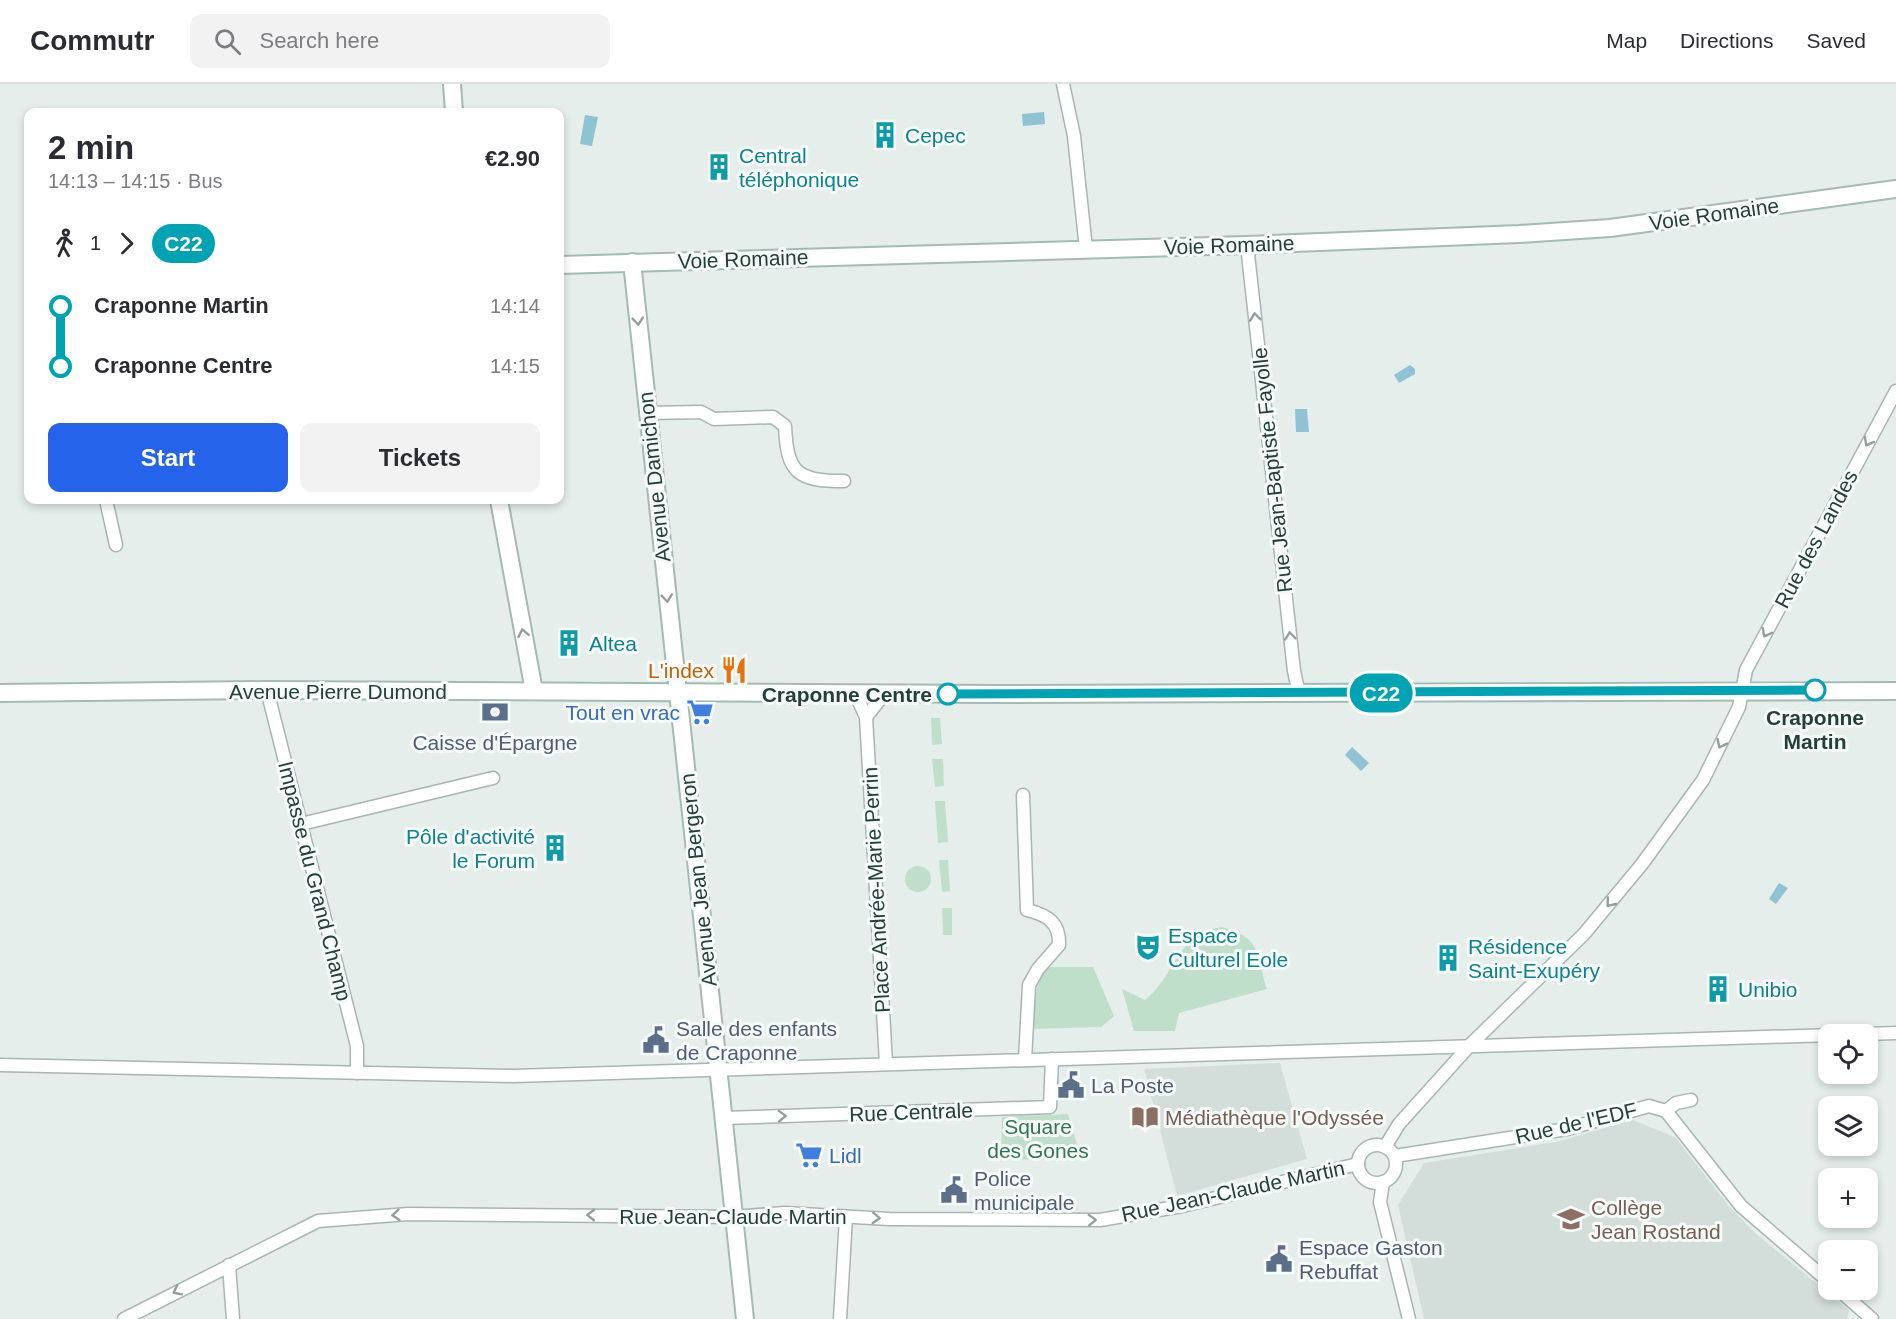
<!DOCTYPE html>
<html lang="en">
<head>
<meta charset="utf-8">
<style>
  :root { --surface:#fff; --page:#f2f2f3; --text:#2b2b33; --muted:#7c7c81; --line:#e1e1e2; --accent:#2563eb }
  body { margin:0; font-family:Helvetica,sans-serif; background:var(--page); color:var(--text); height:100vh; display:flex; flex-direction:column; font-size:22px; white-space:nowrap }
  * { box-sizing:border-box; margin:0 }
  p { font-size:20px; color:var(--muted) }
  .icon { flex:none; width:33px; height:33px; fill:none; stroke:currentColor; stroke-width:2; stroke-linecap:round; stroke-linejoin:round }
  .map { position:relative; flex:1; overflow:hidden }
  .sheet { position:absolute; left:24px; top:24px; width:540px; height:396px; display:flex; flex-direction:column; background:var(--surface); border-radius:12px; box-shadow:0 3px 9px #0003 }
  .sheet>* { flex:none }
  .badge { padding:0 12px; border-radius:20px; font-size:21px; line-height:39px }
  .tools { position:absolute; left:1818px; top:940px; display:grid; gap:12px }
  .tools a { display:grid; place-items:center; width:60px; height:60px; border-radius:12px; background:var(--surface); box-shadow:0 3px 9px #0003; font-size:30px }
  .map>.badge { position:absolute; translate:-50% -50%; box-shadow:0 0 0 3px #fff }
  .legs { display:flex; align-items:center; gap:9px; height:66px; padding:0 24px; font-size:20px }
  .legs p { margin-inline-start:auto }
  .overview { display:flex; align-items:center; justify-content:space-between; height:102px; padding:0 24px }
  h1 { font-size:33px; font-weight:700; line-height:45px }
  .button { display:flex; gap:12px; margin-top:auto; padding:12px 24px }
  .button a { flex:1; height:69px; border-radius:12px; background:var(--accent); color:#fff; font-size:24px; font-weight:700; line-height:69px; text-align:center }
  .button a+a { background:var(--page); color:var(--text) }
  ul { padding:0 24px; list-style:none }
  li { display:flex; align-items:center; gap:21px; height:60px; font-size:22px }
  li i { display:grid; place-items:center; width:9px; height:100%; margin:0 8px; background:currentColor }
  li i::after { content:''; width:15px; height:15px; margin:-8px; border:4px solid; border-radius:50%; background:var(--surface) }
  li p { margin-inline-start:auto }
  li:first-child i { background:linear-gradient(#0000 50%,currentColor 0) }
  li:last-child i { background:linear-gradient(currentColor 50%,#0000 0) }
  header { display:flex; align-items:center; gap:36px; box-sizing:border-box; height:84px; padding:0 30px; background:var(--surface); border-bottom:2px solid var(--line) }
  header strong { font-size:28px }
  nav { display:flex; gap:33px; margin-inline-start:auto; font-size:21px }
  .search { width:420px; height:54px; background:var(--page); display:flex; align-items:center; gap:15px; box-sizing:border-box; padding:0 21px; border-radius:12px; color:var(--muted); font-size:22px }
  .map>svg:first-child { display:block }
  .built { fill:#d3deda }
  .green { fill:#bfdfca }
  .water { fill:#8fc2d2 }
  .lines { fill:none; stroke-linecap:round; stroke-linejoin:round }
  .street-casing { stroke:#a7b6b3; stroke-width:15 }
  .secondary-casing { stroke:#a4bab4; stroke-width:20 }
  .street { stroke:#fff; stroke-width:12 }
  .secondary { stroke:#fff; stroke-width:16 }
  .oneway { stroke:#92a09d }
  .line-1-casing { stroke:#fff; stroke-width:14 }
  .line-1 { stroke:#00a3b4; stroke-width:9 }
  .stop-1-dot { fill:#fff; stroke:#00a3b4; stroke-width:3 }
  .labels { text-anchor:middle; dominant-baseline:central; stroke-width:6; stroke-linejoin:round; paint-order:stroke }
  .culture-label { font-size:21px; fill:#0d838f; stroke:#f6faf9; text-anchor:start }
  .street-label { font-size:21px; fill:#24403b; stroke:#f6faf9 }
  .food-label { font-size:21px; fill:#c56008; stroke:#f6faf9; text-anchor:end }
  .stop-label { font-size:21px; font-weight:bold; fill:#24403b; stroke:#f6faf9; text-anchor:end }
  .shop-label { font-size:21px; fill:#366cbe; stroke:#f6faf9; text-anchor:end }
  .service-label { font-size:21px; fill:#4e5e75; stroke:#f6faf9; text-anchor:start }
  .education-label { font-size:21px; fill:#785e54; stroke:#f6faf9; text-anchor:start }
  .park-label { font-size:21px; fill:#2e7751; stroke:#f6faf9 }
</style>
</head>
<body>
<header>
<strong>Commutr</strong>
<div class="search"><svg class="icon" aria-label="search" viewBox="0 0 24 24"><circle cx="10" cy="10" r="6"/><path d="M15 15l6 6"/></svg>Search here</div>
<nav><a>Map</a><a>Directions</a><a>Saved</a></nav>
</header>
<div class="map">
<svg width="1896" height="1235" viewBox="0 0 1896 1235">
  <rect width="100%" height="100%" fill="#e5eeeb"/>
  <g class="built">
    <polygon points="1280,979 1307,1075 1177,1112 1144,985"/>
    <polygon points="1633,1036 1675,1053 1728,1121 1755,1149 1849,1226 1847,1235 1424,1235 1398,1121 1424,1079 1556,1058"/>
  </g>
  <g class="green">
    <polygon points="931,634 940,634 942,660 932,661"/>
    <polygon points="932,675 943,675 944,702 935,703"/>
    <polygon points="935,717 945,717 948,758 938,759"/>
    <polygon points="939,776 948,776 950,807 942,808"/>
    <circle cx="918" cy="795" r="13"/>
    <polygon points="942,824 952,824 952,851 943,851"/>
    <path d="M 1222,843 C 1262,854 1256,869 1267,905 L 1179,929 L 1175,947 L 1134,947 L 1122,905 L 1145,916 C 1176,892 1176,849 1222,843 Z"/>
    <polygon points="1045,883 1093,883 1114,932 1101,943 1031,945 1037,904"/>
    <polygon points="1068,1030 1081,1074 1001,1076 1002,1033"/>
  </g>
  <g class="water">
    <polygon points="1044,28 1045,40 1023,42 1022,30"/>
    <polygon points="585,31 598,33 592,62 580,60"/>
    <polygon points="1410,281 1415,285 1415,290 1399,299 1394,291"/>
    <polygon points="1295,325 1307,325 1309,348 1296,348"/>
    <polygon points="1352,663 1369,679 1361,687 1345,671"/>
    <polygon points="1779,799 1788,804 1776,820 1769,815"/>
  </g>
  <g class="lines">
    <defs>
      <g id="street">
        <polyline points="1063,0 1074,52 1086,165"/>
        <polyline points="1247,161 1294,587 1299,610"/>
        <path d="M 648,329 L 701,328 L 714,335 L 773,333 L 785,342 C 787,389 797,397 844,397"/>
        <polyline points="106,416 116,461"/>
        <polyline points="267,606 357,962 357,989"/>
        <polyline points="855,609 866,633 886,979"/>
        <polyline points="866,633 885,609"/>
        <path d="M 1023,711 L 1027,826 C 1048,831 1060,839 1059,861 L 1038,885 L 1029,901 L 1025,976"/>
        <polyline points="301,740 493,694"/>
        <polyline points="0,981 514,992 1896,949"/>
        <polyline points="1666,1027 1676,1019 1691,1016"/>
        <polyline points="724,1034 1050,1023 1052,975"/>
        <circle cx="1377" cy="1080" r="19"/>
        <polyline points="1385,1063 1399,1040 1471,960 1584,850 1642,780 1703,696 1739,623 1746,586 1896,307"/>
        <polyline points="1395,1072 1567,1045 1649,1022 1666,1027 1741,1122 1828,1197"/>
        <polyline points="1383,1098 1380,1118 1409,1235"/>
        <polyline points="229,1181 233,1235"/>
        <polyline points="1839,1206 1872,1235"/>
        <polyline points="124,1235 318,1137 408,1130 734,1133 785,1129 889,1135 1100,1136 1182,1122 1358,1080"/>
        <polyline points="840,1235 846,1133"/>
      </g>
      <g id="secondary">
        <polyline points="452,0 454,28"/>
        <polyline points="632,178 745,1235"/>
        <polyline points="560,181 1247,161 1519,150 1610,144 1896,105"/>
        <polyline points="499,416 534,607"/>
        <polyline points="0,609 267,606 1000,610 1896,607"/>
      </g>
    </defs>
    <use href="#street" class="street-casing"/>
    <use href="#secondary" class="secondary-casing"/>
    <use href="#street" class="street"/>
    <use href="#secondary" class="secondary"/>
  </g>
  <defs><path id="oneway-chevron" d="M-2-3.5L2.5 0L-2 3.5" fill="none" stroke-width="1.6" stroke-linecap="round" stroke-linejoin="round" transform="scale(1.5)"/></defs>
  <g class="oneway">
    <use href="#oneway-chevron" transform="translate(1255 233) rotate(-97)"/>
    <use href="#oneway-chevron" transform="translate(638 237) rotate(84)"/>
    <use href="#oneway-chevron" transform="translate(1868 358) rotate(119)"/>
    <use href="#oneway-chevron" transform="translate(667 514) rotate(84)"/>
    <use href="#oneway-chevron" transform="translate(523 549) rotate(-101)"/>
    <use href="#oneway-chevron" transform="translate(1766 549) rotate(118)"/>
    <use href="#oneway-chevron" transform="translate(1290 552) rotate(-96)"/>
    <use href="#oneway-chevron" transform="translate(1721 660) rotate(116)"/>
    <use href="#oneway-chevron" transform="translate(1610 819) rotate(129)"/>
    <use href="#oneway-chevron" transform="translate(782 1032) rotate(-2)"/>
    <use href="#oneway-chevron" transform="translate(396 1131) rotate(175)"/>
    <use href="#oneway-chevron" transform="translate(591 1131) rotate(-179)"/>
    <use href="#oneway-chevron" transform="translate(876 1134) rotate(3)"/>
    <use href="#oneway-chevron" transform="translate(1092 1136) rotate(-2)"/>
    <use href="#oneway-chevron" transform="translate(177 1207) rotate(153)"/>
  </g>
  <g class="lines">
    <defs>
      <polyline id="line-1" points="948,610 1815,606"/>
    </defs>
    <use href="#line-1" class="line-1-casing"/>
    <use href="#line-1" class="line-1"/>
  </g>
  <defs>
    <symbol id="building-bare" viewBox="-9 -9 18 18"><path d="M-4-6H4V6H1V3H-1V6H-4ZM-2.5-4.3h1.7v1.8h-1.7ZM.8-4.3h1.7v1.8H.8ZM-2.5-1h1.7V.8h-1.7ZM.8-1h1.7V.8H.8Z" fill="#0f9aa8" stroke="#f6faf9" stroke-width="2.5" paint-order="stroke"/></symbol>
    <symbol id="restaurant-bare" viewBox="-9 -9 18 18"><path d="M-5-6h1v4h1v-4h1v4h1v-4h1v5L-1.5 .5V6h-2V.5L-5-1ZM5-6V6H3V1.5H1.5Q1.5-4 5-6Z" fill="#e8710a" stroke="#f6faf9" stroke-width="2.5" paint-order="stroke"/></symbol>
    <symbol id="bank-bare" viewBox="-9 -9 18 18"><path d="M-6-4H6V4H-6ZM0-2.3a2.3 2.3 0 1 0 0 4.6a2.3 2.3 0 1 0 0-4.6Z" fill="#5c6f8a" stroke="#f6faf9" stroke-width="2.5" paint-order="stroke"/></symbol>
    <symbol id="supermarket-bare" viewBox="-9 -9 18 18"><path d="M-6-5.5h2.5l.6 2H6L4.5 2H-2.5L-4.4-4H-6ZM-1.5 3.2a1.3 1.3 0 1 0 .1 0ZM3 3.2a1.3 1.3 0 1 0 .1 0Z" fill="#3f7fe0" stroke="#f6faf9" stroke-width="2.5" paint-order="stroke"/></symbol>
    <symbol id="theatre-bare" viewBox="-9 -9 18 18"><path d="M-5-5.5Q0-4 5-5.5V0Q5 5 0 6Q-5 5-5 0ZM-3.3-2.5H-1v1.5H-3.3ZM1-2.5H3.3v1.5H1ZM-2.8 1Q0 5.5 2.8 1Z" fill="#0f9aa8" stroke="#f6faf9" stroke-width="2.5" paint-order="stroke"/></symbol>
    <symbol id="civic-bare" viewBox="-9 -9 18 18"><path d="M-.6-6.5H3V-4.5H.6V-3L4-1V1h2V6H-6V1h2V-1L-.6-3ZM-1.2 2.5V6h2.4V2.5Z" fill="#5c6f8a" stroke="#f6faf9" stroke-width="2.5" paint-order="stroke"/></symbol>
    <symbol id="library-bare" viewBox="-9 -9 18 18"><path d="M-6-4Q-3-5.5-.7-3.5V5Q-3 3-6 4ZM6-4Q3-5.5 .7-3.5V5Q3 3 6 4Z" fill="#8d6e63" stroke="#f6faf9" stroke-width="2.5" paint-order="stroke"/></symbol>
    <symbol id="school-bare" viewBox="-9 -9 18 18"><path d="M0-5L7-2L0 1L-7-2ZM-4 1L0 2.5L4 1V4Q0 6-4 4Z" fill="#8d6e63" stroke="#f6faf9" stroke-width="2.5" paint-order="stroke"/></symbol>
  </defs>
  <g fill-rule="evenodd">
    <use href="#building-bare" x="866" y="32" width="38" height="38"/>
    <use href="#building-bare" x="700" y="64" width="38" height="38"/>
    <use href="#building-bare" x="550" y="540" width="38" height="38"/>
    <use href="#restaurant-bare" x="715" y="567" width="38" height="38"/>
    <use href="#bank-bare" x="476" y="609" width="38" height="38"/>
    <use href="#supermarket-bare" x="681" y="609" width="38" height="38"/>
    <use href="#building-bare" x="536" y="745" width="38" height="38"/>
    <use href="#theatre-bare" x="1129" y="844" width="38" height="38"/>
    <use href="#building-bare" x="1429" y="855" width="38" height="38"/>
    <use href="#building-bare" x="1699" y="886" width="38" height="38"/>
    <use href="#civic-bare" x="637" y="937" width="38" height="38"/>
    <use href="#civic-bare" x="1052" y="982" width="38" height="38"/>
    <use href="#library-bare" x="1126" y="1014" width="38" height="38"/>
    <use href="#supermarket-bare" x="790" y="1052" width="38" height="38"/>
    <use href="#civic-bare" x="935" y="1087" width="38" height="38"/>
    <use href="#school-bare" x="1552" y="1116" width="38" height="38"/>
    <use href="#civic-bare" x="1260" y="1156" width="38" height="38"/>
  </g>
  <g class="stop-1-dot">
    <circle cx="1815" cy="606" r="10"/>
    <circle cx="948" cy="610" r="10"/>
  </g>
  <g class="labels">
    <g class="culture-label">
      <text x="905" y="51">Cepec</text>
      <text x="739" y="71">Central<tspan x="739" dy="24">téléphonique</tspan></text>
      <text x="589" y="559">Altea</text>
      <text x="535" y="752" text-anchor="end">Pôle d'activité<tspan x="535" dy="24">le Forum</tspan></text>
      <text x="1168" y="851">Espace<tspan x="1168" dy="24">Culturel Eole</tspan></text>
      <text x="1468" y="862">Résidence<tspan x="1468" dy="24">Saint-Exupéry</tspan></text>
      <text x="1738" y="905">Unibio</text>
    </g>
    <g class="street-label">
      <text transform="translate(1714 130) rotate(-8)">Voie Romaine</text>
      <text transform="translate(1229 161) rotate(-2)">Voie Romaine</text>
      <text transform="translate(743 175) rotate(-2)">Voie Romaine</text>
      <text transform="translate(1272 386) rotate(-96)">Rue Jean-Baptiste Fayolle</text>
      <text transform="translate(654 393) rotate(-96)">Avenue Damichon</text>
      <text transform="translate(1816 455) rotate(-62)">Rue des Landes</text>
      <text x="338" y="607">Avenue Pierre Dumond</text>
      <text transform="translate(698 796) rotate(-96)">Avenue Jean Bergeron</text>
      <text transform="translate(315 797) rotate(76)">Impasse du Grand Champ</text>
      <text transform="translate(876 806) rotate(-93)">Place Andrée-Marie Perrin</text>
      <text transform="translate(911 1028) rotate(-2)">Rue Centrale</text>
      <text transform="translate(1576 1039) rotate(-13)">Rue de l'EDF</text>
      <text transform="translate(1233 1107) rotate(-12)">Rue Jean-Claude Martin</text>
      <text x="733" y="1132">Rue Jean-Claude Martin</text>
    </g>
    <g class="food-label">
      <text x="714" y="586">L'index</text>
    </g>
    <g class="stop-label">
      <text x="932" y="610">Craponne Centre</text>
      <text x="1815" y="633" text-anchor="middle">Craponne<tspan x="1815" dy="24">Martin</tspan></text>
    </g>
    <g class="shop-label">
      <text x="680" y="628">Tout en vrac</text>
      <text x="829" y="1071" text-anchor="start">Lidl</text>
    </g>
    <g class="service-label">
      <text x="495" y="658" text-anchor="middle">Caisse d'Épargne</text>
      <text x="676" y="944">Salle des enfants<tspan x="676" dy="24">de Craponne</tspan></text>
      <text x="1091" y="1001">La Poste</text>
      <text x="974" y="1094">Police<tspan x="974" dy="24">municipale</tspan></text>
      <text x="1299" y="1163">Espace Gaston<tspan x="1299" dy="24">Rebuffat</tspan></text>
    </g>
    <g class="education-label">
      <text x="1165" y="1033">Médiathèque l'Odyssée</text>
      <text x="1591" y="1123">Collège<tspan x="1591" dy="24">Jean Rostand</tspan></text>
    </g>
    <g class="park-label">
      <text x="1038" y="1042">Square<tspan x="1038" dy="24">des Gones</tspan></text>
    </g>
  </g>
</svg>
<div class="tools">
<a><svg class="icon" aria-label="locate" viewBox="0 0 24 24"><circle cx="12" cy="12" r="6"/><path d="M12 2v4M12 18v4M2 12h4M18 12h4"/></svg></a>
<a><svg class="icon" aria-label="layers" viewBox="0 0 24 24"><path d="M12 4l9 5-9 5-9-5zM3 14l9 5 9-5"/></svg></a>
<a>+</a>
<a>−</a>
</div>
<b class="badge" style="left:1381px;top:609px;background:#00a3b4;color:#fff">C22</b>
<section class="sheet">
<div class="overview"><div><h1>2 min</h1><p>14:13 – 14:15 · Bus</p></div><b>€2.90</b></div>
<div class="legs"><svg class="icon" aria-label="walk" viewBox="0 0 24 24"><circle cx="13" cy="4" r="2"/><path d="M13 8l-2 6 4 7M11 14l-3 7M7 12l3-4h3l4 4"/></svg>1<svg class="icon" aria-label="forward" viewBox="0 0 24 24"><path d="M9 5l7 7-7 7"/></svg><b class="badge" style="background:#00a3b4;color:#fff">C22</b></div>
<ul>
<li><i style="color:#00a3b4"></i><b>Craponne Martin</b><p>14:14</p></li>
<li><i style="color:#00a3b4"></i><b>Craponne Centre</b><p>14:15</p></li>
</ul>
<div class="button"><a>Start</a><a>Tickets</a></div>
</section>
</div>
</body>
</html>
